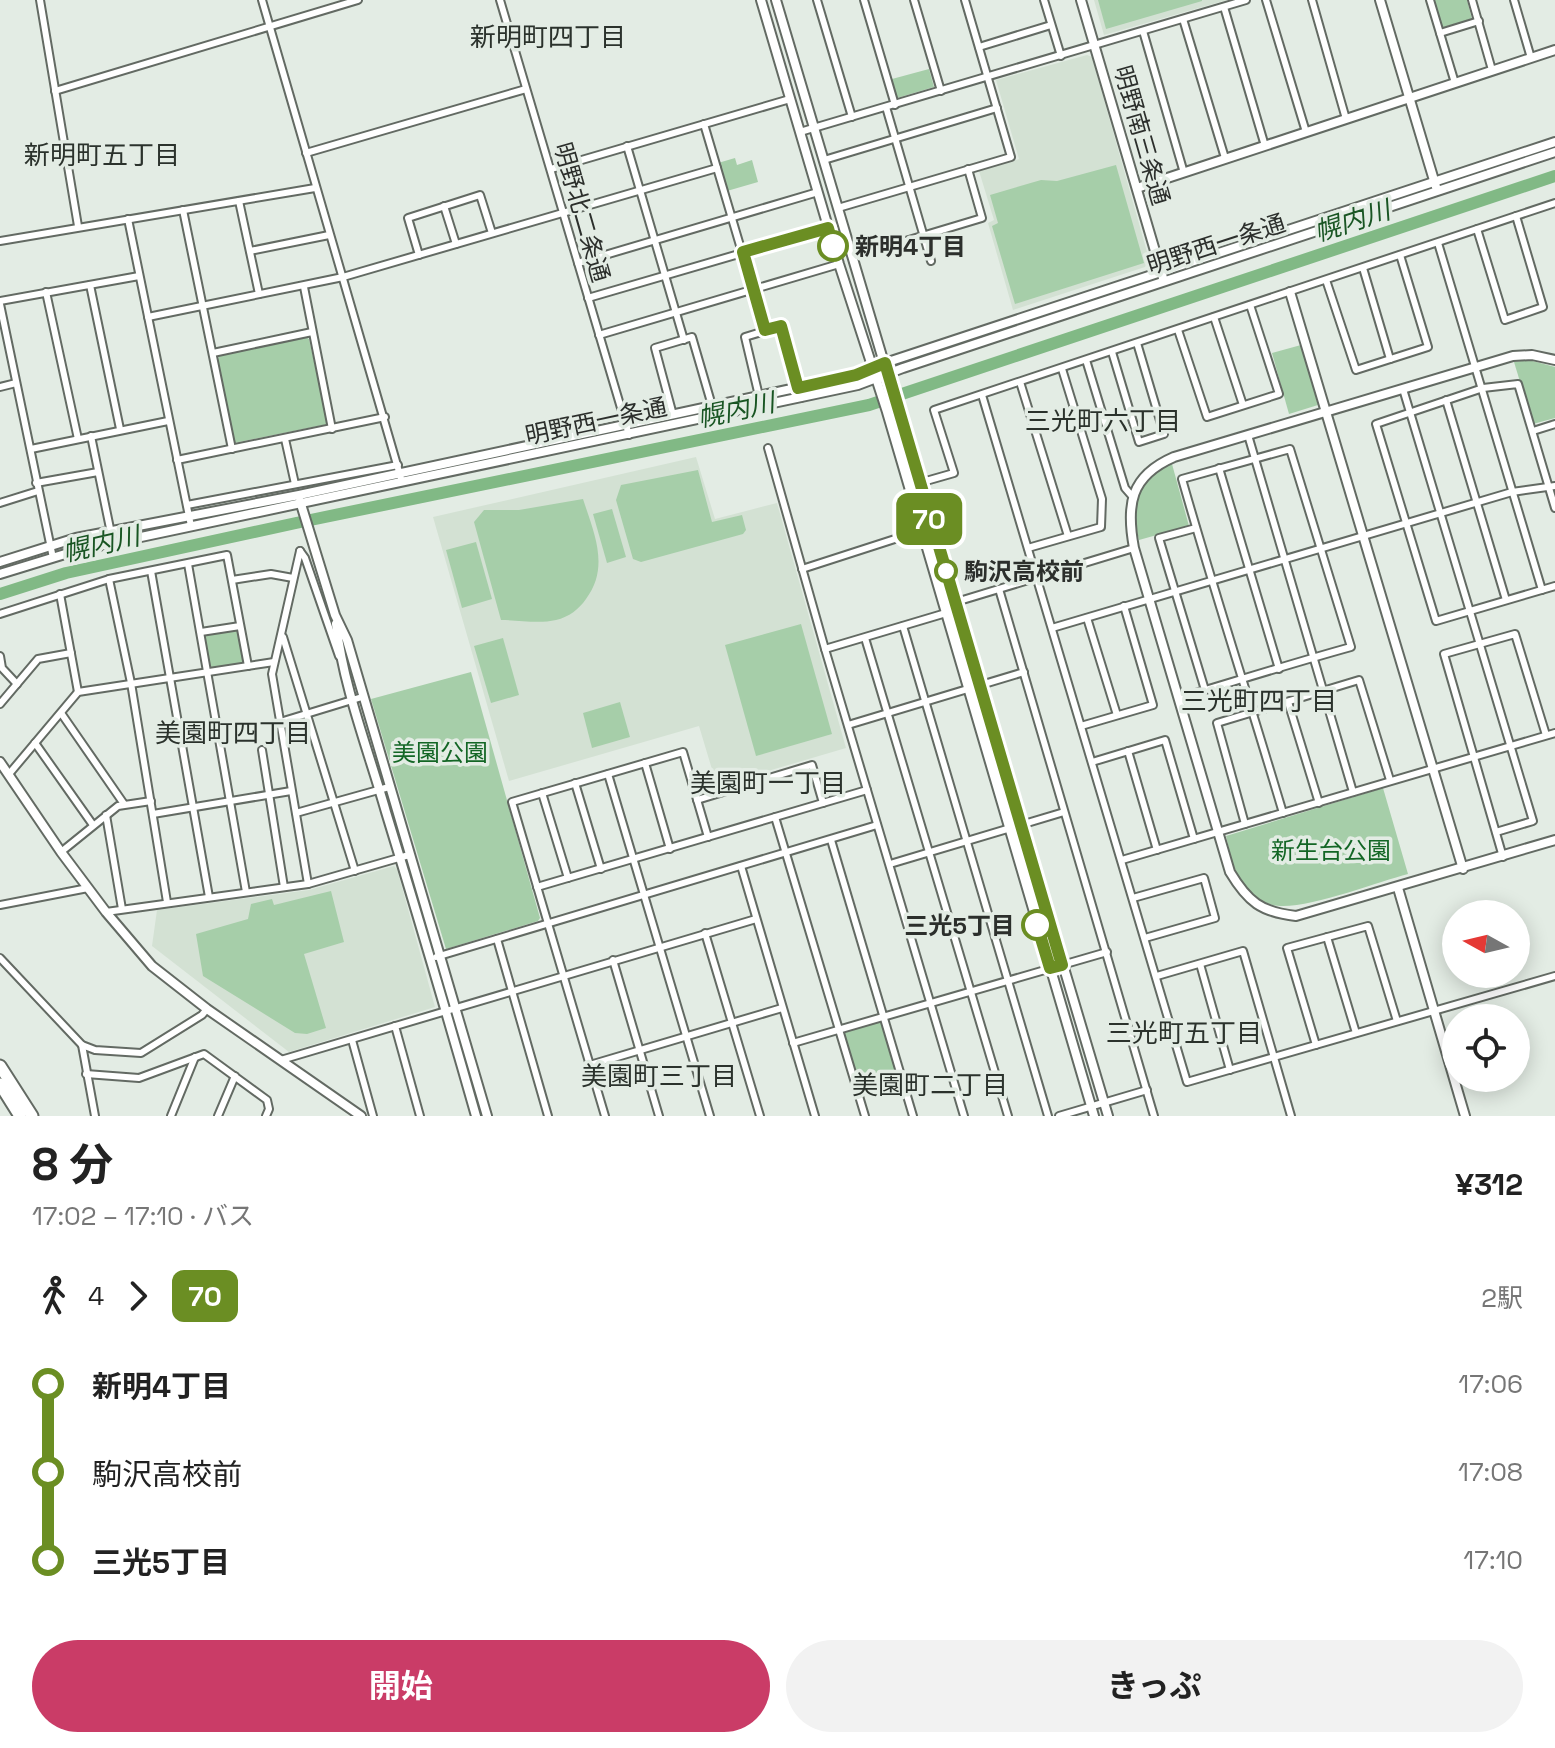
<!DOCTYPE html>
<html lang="ja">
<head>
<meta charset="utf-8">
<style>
  :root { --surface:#fff; --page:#f2f2f2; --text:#222; --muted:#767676; --accent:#ca3c67 }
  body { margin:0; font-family:"Space Grotesk","Noto Sans JP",sans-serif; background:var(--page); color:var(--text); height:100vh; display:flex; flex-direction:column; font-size:30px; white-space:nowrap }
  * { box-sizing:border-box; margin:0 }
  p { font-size:26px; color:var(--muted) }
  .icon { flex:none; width:44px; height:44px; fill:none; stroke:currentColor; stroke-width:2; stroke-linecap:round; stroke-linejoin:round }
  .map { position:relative; height:1116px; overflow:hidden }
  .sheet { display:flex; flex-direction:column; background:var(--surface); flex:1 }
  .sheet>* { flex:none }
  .badge { padding:0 16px; border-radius:12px; font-size:28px; line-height:52px }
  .needle { width:52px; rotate:278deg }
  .controls { position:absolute; left:1442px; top:900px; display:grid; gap:16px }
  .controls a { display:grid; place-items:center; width:88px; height:88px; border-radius:50%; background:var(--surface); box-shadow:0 4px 20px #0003; font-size:40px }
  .map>.badge { position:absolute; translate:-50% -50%; box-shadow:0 0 0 4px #fff }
  .legs { display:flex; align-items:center; gap:12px; height:88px; padding:0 32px; font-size:26px }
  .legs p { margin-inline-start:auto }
  .head { display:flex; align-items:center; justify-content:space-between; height:136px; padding:0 32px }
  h1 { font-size:44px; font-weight:700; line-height:60px }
  .button { display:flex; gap:16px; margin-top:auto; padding:16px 32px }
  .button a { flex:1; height:92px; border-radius:48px; background:var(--accent); color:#fff; font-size:32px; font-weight:700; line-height:92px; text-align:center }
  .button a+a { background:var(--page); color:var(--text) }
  ul { padding:0 32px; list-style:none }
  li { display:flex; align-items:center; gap:28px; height:88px; font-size:30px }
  li i { display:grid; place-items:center; width:12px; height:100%; margin:0 10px; background:currentColor }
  li i::after { content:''; width:20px; height:20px; margin:-10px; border:6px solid; border-radius:50%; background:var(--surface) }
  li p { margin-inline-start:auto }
  li:first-child i { background:linear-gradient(#0000 50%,currentColor 0) }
  li:last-child i { background:linear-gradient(currentColor 50%,#0000 0) }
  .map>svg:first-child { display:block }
  .built { fill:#d3e1d3 }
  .green { fill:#a6cea9 }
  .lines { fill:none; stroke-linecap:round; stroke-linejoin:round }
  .river { stroke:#81b985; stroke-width:12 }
  .street-casing { stroke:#636a63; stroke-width:10 }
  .secondary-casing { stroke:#636a63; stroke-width:12 }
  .highway-casing { stroke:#636a63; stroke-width:15 }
  .street { stroke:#fff; stroke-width:6 }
  .secondary { stroke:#fff; stroke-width:8 }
  .highway { stroke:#fff; stroke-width:11 }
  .line-1-casing { stroke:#fff; stroke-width:18 }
  .line-1 { stroke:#6b8e23; stroke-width:12 }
  .stop-1-dot { fill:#fff; stroke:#6b8e23; stroke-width:4 }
  .labels { text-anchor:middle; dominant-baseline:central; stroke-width:7; stroke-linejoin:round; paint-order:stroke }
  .street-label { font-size:24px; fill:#2c2f2c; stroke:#e3ece4 }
  .stop-label { font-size:24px; font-weight:bold; fill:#2c2f2c; stroke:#e3ece4; text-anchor:start }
  .park-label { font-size:24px; fill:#136625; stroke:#e3ece4 }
  .neighbourhood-label { font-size:26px; fill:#2b322c; stroke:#e3ece4 }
  .water-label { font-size:26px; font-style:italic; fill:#195523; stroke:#e3ece4 }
</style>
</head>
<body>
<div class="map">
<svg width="1555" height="1116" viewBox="0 0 1555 1116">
  <rect width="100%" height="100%" fill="#e3ece4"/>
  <g class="built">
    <polygon points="1094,0 1227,0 1104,35"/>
    <polygon points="1087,55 1092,57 1149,259 1145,267 1013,310 988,223 994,220 979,171 1019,159 996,80"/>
    <polygon points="696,457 715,519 777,503 846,748 717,786 699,726 509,781 433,517"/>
    <polygon points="394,866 397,869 435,1007 289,1052 152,946 157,910 309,890"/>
  </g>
  <g class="green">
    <polygon points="1098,0 1202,0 1202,1 1106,29"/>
    <polygon points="1433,0 1467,0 1472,19 1441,28"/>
    <polygon points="929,69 934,87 897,98 892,79"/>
    <polygon points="735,158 737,165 752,160 758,182 727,191 718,163"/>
    <polygon points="1116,165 1144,263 1015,304 992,226 998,223 990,195 1041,180 1057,181"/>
    <polygon points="306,337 309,339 328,424 234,443 218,360 219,355"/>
    <polygon points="1301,345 1318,405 1289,414 1272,353"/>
    <polygon points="1529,360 1555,367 1555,418 1533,424 1514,362"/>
    <path d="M 1172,464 L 1189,526 L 1139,540 C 1130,506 1136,477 1172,464 Z"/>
    <polygon points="698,470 712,522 742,515 746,530 743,534 641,562 633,559 616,500 621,485"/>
    <path d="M 583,499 C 594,533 610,567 586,599 C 579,609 569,617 556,620 C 539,624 518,620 501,620 L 474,522 L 484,510 L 519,510 Z"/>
    <polygon points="612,509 626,557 607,563 593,514"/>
    <polygon points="476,542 492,599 462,608 446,550"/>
    <polygon points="801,624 832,734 756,756 725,645"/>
    <polygon points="240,626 248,666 207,672 201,632"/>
    <polygon points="503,638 519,695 491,703 474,646"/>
    <polygon points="471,672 540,918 538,921 446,949 371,699"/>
    <polygon points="620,702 630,737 592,748 583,713"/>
    <path d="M 1383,788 L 1408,874 C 1377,882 1301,912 1273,905 C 1261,902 1250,894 1243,884 C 1233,870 1230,853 1226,836 Z"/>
    <polygon points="331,891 344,942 304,954 326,1028 307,1034 295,1033 203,976 196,934 248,919 251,904 272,899 274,905"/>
    <polygon points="884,1017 901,1075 856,1087 840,1030"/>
  </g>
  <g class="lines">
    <polyline class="river" points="0,594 66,573 296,523 869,405 1555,176"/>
    <defs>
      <g id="street">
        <polyline points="40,0 78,226"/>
        <polyline points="262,0 402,482"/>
        <polyline points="500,0 629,435"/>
        <polyline points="817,0 852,117"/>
        <polyline points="864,0 895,105"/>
        <polyline points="914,0 941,91"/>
        <polyline points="1044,0 1061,56"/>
        <polyline points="1266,0 1306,132"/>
        <polyline points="1312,0 1346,119"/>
        <polyline points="1430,0 1455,83"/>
        <polyline points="1472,0 1492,70"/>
        <polyline points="1514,0 1531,58"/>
        <polyline points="1224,7 1265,146"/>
        <polyline points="1183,19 1225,158"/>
        <polyline points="1143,31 1184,173"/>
        <polyline points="1440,33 1479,21"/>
        <polyline points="979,47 1051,25"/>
        <polyline points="55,91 358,0"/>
        <polyline points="886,107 931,261"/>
        <polyline points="704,124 765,330"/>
        <polyline points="800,132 1246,0"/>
        <polyline points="627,146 684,340"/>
        <polyline points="306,153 526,89"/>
        <polyline points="824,160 997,108"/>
        <polyline points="551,169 790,99"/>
        <polyline points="239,201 259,294"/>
        <polyline points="444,206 456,244"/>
        <polyline points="838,208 1011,157 965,0"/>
        <polyline points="183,210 232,449"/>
        <polyline points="128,219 191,526"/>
        <polyline points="1477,229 1505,320 1543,307 1516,216"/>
        <polyline points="0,241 315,188"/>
        <polyline points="1438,243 1542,590"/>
        <polyline points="250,251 329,235"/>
        <polyline points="419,255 408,218 480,195 492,233"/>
        <polyline points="852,257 982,218 968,169"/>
        <polyline points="578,263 818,192"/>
        <polyline points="1363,268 1390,359"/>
        <polyline points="1326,280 1356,370 1428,347 1400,255"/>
        <polyline points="90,285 120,429"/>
        <polyline points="304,287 332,429"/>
        <polyline points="46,292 78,439"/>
        <polyline points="588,298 828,228"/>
        <polyline points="0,301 139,276"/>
        <polyline points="0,304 53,558"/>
        <polyline points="148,317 343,277 717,168"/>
        <polyline points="1214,317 1243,405"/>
        <polyline points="1178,330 1207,417 1279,394 1250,305"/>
        <polyline points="599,335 839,264"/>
        <polyline points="1112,352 1139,442 1164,434 1137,343"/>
        <polyline points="213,353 312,332"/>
        <polyline points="1086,360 1125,488 1132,496"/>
        <polyline points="1020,382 1068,536"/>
        <polyline points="0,387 16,383"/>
        <polyline points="1403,389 1533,821 1496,832"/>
        <polyline points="982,395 1187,1082 1555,976"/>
        <polyline points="759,396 745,337 781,326 801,398"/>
        <polyline points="1446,400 1506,600"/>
        <polyline points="673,415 655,348 692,337 715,416"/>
        <polyline points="1533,431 1555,424"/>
        <polyline points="1248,435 1353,792"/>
        <polyline points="91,436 113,543"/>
        <polyline points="285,439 295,484"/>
        <polyline points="768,448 825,649 964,1116"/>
        <polyline points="31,449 168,421"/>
        <polyline points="177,460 385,417"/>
        <polyline points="1219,468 1279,669"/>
        <polyline points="36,483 98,472"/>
        <polyline points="919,483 954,473 934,410 1555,203"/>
        <polyline points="0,503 38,491"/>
        <polyline points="187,505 398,465"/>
        <polyline points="1555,508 1518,384 1483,388 1376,424 1436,621 1555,586"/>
        <polyline points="1196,528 1159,538 1205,690"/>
        <polyline points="1028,548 1101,527 1102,499 1062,369"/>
        <polyline points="300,551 272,674 308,884"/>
        <polyline points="300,551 305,558 339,656"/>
        <polyline points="188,564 246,892"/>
        <polyline points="802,569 932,527"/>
        <polyline points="151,571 209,897"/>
        <polyline points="109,579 131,683 167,902"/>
        <polyline points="232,580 271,574 293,578"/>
        <polyline points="999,589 1154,1116"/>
        <polyline points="60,594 78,692"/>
        <polyline points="956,602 1134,548"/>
        <polyline points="0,614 109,579 227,555 248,666"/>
        <polyline points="1087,618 1117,715"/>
        <polyline points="903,626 1048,1116"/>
        <polyline points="1052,628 1512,492 1555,486"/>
        <polyline points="201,632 240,626"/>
        <polyline points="283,637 355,871"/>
        <polyline points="865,638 1008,1116"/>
        <polyline points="825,649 946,613"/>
        <polyline points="0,656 2,668 17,684"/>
        <path d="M 1179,698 C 1236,681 1293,663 1351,647 L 1290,449 L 1182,479 C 1214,591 1250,702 1283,813"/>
        <polyline points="1288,702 1319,803"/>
        <polyline points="0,704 38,659 71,653"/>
        <polyline points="61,713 124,804"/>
        <polyline points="280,722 362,697"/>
        <polyline points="848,725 1024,672"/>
        <polyline points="1081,726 1153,705 1124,606"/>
        <polyline points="35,743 93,825"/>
        <polyline points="262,750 284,887"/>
        <polyline points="1128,751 1157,850"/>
        <polyline points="1092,762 1165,740 1194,839"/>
        <polyline points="645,763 670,849"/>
        <polyline points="9,774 78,692 274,662"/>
        <polyline points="608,774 710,1116"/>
        <polyline points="575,783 601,869"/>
        <polyline points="542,793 568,878"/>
        <polyline points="697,800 812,765 823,803"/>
        <polyline points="296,813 389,787"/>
        <polyline points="153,814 291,791"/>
        <polyline points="106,815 122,909"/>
        <polyline points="775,817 865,1116"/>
        <polyline points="1245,824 1217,723 1359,680 1390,780"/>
        <polyline points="831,840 913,1116"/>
        <polyline points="61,852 118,806 151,801"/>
        <polyline points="1503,857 1444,654 1515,634 1546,735"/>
        <polyline points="1122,860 1555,733"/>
        <polyline points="890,864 1064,812"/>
        <polyline points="741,866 815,1116"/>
        <polyline points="537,887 867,790"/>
        <polyline points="1133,898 1204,878 1215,918 1145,938"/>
        <polyline points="0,905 88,888"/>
        <polyline points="106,912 308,884 409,855"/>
        <polyline points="705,933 760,1116"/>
        <polyline points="1327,937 1356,1033"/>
        <polyline points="497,939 548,1116"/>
        <polyline points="436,957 877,825"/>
        <polyline points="0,958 82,1045 95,1050 141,1053 202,1015 207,1009"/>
        <polyline points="613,960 659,1116"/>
        <polyline points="1200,964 1230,1070"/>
        <polyline points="1157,976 1243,951 1291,1116"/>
        <polyline points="395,1026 420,1116"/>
        <polyline points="352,1040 373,1116"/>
        <polyline points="793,1043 1107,952"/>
        <polyline points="82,1045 95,1116"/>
        <polyline points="1316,1045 1287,948 1368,926 1397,1021"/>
        <polyline points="281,1060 756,919"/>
        <polyline points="590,1065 782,1008"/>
        <polyline points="86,1074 139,1078 204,1054 267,1100 269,1109 266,1116"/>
        <polyline points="856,1087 901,1075"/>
        <polyline points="171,1116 195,1057"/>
        <polyline points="218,1116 235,1076"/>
        <polyline points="605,1116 512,802 683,752 708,837"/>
        <polyline points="1059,1116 1147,1090"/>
      </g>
      <g id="secondary">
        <polyline points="761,0 839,264 887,412 1094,1116"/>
        <polyline points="776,0 1108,1116"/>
        <polyline points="1081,0 1163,278"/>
        <polyline points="1380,0 1436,187"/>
        <polyline points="1137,188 1555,50"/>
        <polyline points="1290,292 1463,869"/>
        <path d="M 1555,360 L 1532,355 L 1513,356 L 1174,457 C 1130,476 1126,505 1134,548 L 1230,872 C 1248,902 1261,912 1296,916 L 1555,840"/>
        <polyline points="300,501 335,615 347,640 487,1116"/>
        <polyline points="0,562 76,538 299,495 856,375 885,363 1555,142"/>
        <polyline points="0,574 75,551 858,385 903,368 1555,152"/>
        <path d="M 336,624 C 344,689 368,749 386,812 C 417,913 447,1014 476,1116"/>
        <polyline points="0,762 61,852 106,912 152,966 207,1009 361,1116"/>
        <polyline points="1398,888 1465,1116"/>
      </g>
      <g id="highway">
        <polyline points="0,1066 32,1116"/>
        <polyline points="0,1084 20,1116"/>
      </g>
    </defs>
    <use href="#street" class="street-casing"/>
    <use href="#secondary" class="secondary-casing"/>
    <use href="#highway" class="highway-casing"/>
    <use href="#street" class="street"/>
    <use href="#secondary" class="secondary"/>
    <use href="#highway" class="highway"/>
  </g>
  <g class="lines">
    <defs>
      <polyline id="line-1" points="833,246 828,228 743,252 765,330 781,326 798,388 856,375 885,363 1062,965 1050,968 1037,925"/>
    </defs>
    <use href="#line-1" class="line-1-casing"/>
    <use href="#line-1" class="line-1"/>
  </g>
  <g class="stop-1-dot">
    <circle cx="833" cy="246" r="14"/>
    <circle cx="946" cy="571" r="10"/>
    <circle cx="1037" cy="925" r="14"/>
  </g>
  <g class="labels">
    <g class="street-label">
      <text transform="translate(1142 135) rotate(74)">明野南三条通</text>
      <text transform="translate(582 212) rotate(74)">明野北二条通</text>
      <text transform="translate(1216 244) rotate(-18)">明野西一条通</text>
      <text transform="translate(596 421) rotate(-12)">明野西一条通</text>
    </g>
    <g class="stop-label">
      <text x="855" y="246">新明4丁目</text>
      <text x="964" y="571">駒沢高校前</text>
      <text x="1015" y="925" text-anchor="end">三光5丁目</text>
    </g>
    <g class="park-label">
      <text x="440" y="752">美園公園</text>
      <text x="1331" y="850">新生台公園</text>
    </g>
    <g class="neighbourhood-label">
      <text x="548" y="37">新明町四丁目</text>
      <text x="102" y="155">新明町五丁目</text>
      <text x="1103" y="421">三光町六丁目</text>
      <text x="1259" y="701">三光町四丁目</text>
      <text x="233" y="733">美園町四丁目</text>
      <text x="768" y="783">美園町一丁目</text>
      <text x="1184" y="1033">三光町五丁目</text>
      <text x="659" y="1076">美園町三丁目</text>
      <text x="930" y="1085">美園町二丁目</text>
    </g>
    <g class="water-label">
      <text transform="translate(1352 221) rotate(-18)">幌内川</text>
      <text transform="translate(736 410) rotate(-12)">幌内川</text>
      <text transform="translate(101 544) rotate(-13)">幌内川</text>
    </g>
  </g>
</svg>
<div class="controls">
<a><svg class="needle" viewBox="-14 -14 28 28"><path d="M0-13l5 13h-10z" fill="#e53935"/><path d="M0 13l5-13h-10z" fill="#767676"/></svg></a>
<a><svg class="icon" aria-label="locate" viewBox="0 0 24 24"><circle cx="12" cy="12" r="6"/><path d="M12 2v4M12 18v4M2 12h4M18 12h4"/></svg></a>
</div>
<b class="badge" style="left:929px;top:519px;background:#6b8e23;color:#fff">70</b>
</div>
<section class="sheet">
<div class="head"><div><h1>8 分</h1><p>17:02 – 17:10 · バス</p></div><b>¥312</b></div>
<div class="legs"><svg class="icon" aria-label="walk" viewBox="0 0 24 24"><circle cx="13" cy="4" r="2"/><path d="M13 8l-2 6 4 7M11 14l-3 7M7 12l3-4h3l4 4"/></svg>4<svg class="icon" aria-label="forward" viewBox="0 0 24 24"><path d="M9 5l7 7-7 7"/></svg><b class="badge" style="background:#6b8e23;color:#fff">70</b><p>2駅</p></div>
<ul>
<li><i style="color:#6b8e23"></i><b>新明4丁目</b><p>17:06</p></li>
<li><i style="color:#6b8e23"></i><span>駒沢高校前</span><p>17:08</p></li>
<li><i style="color:#6b8e23"></i><b>三光5丁目</b><p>17:10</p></li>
</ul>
<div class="button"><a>開始</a><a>きっぷ</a></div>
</section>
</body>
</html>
